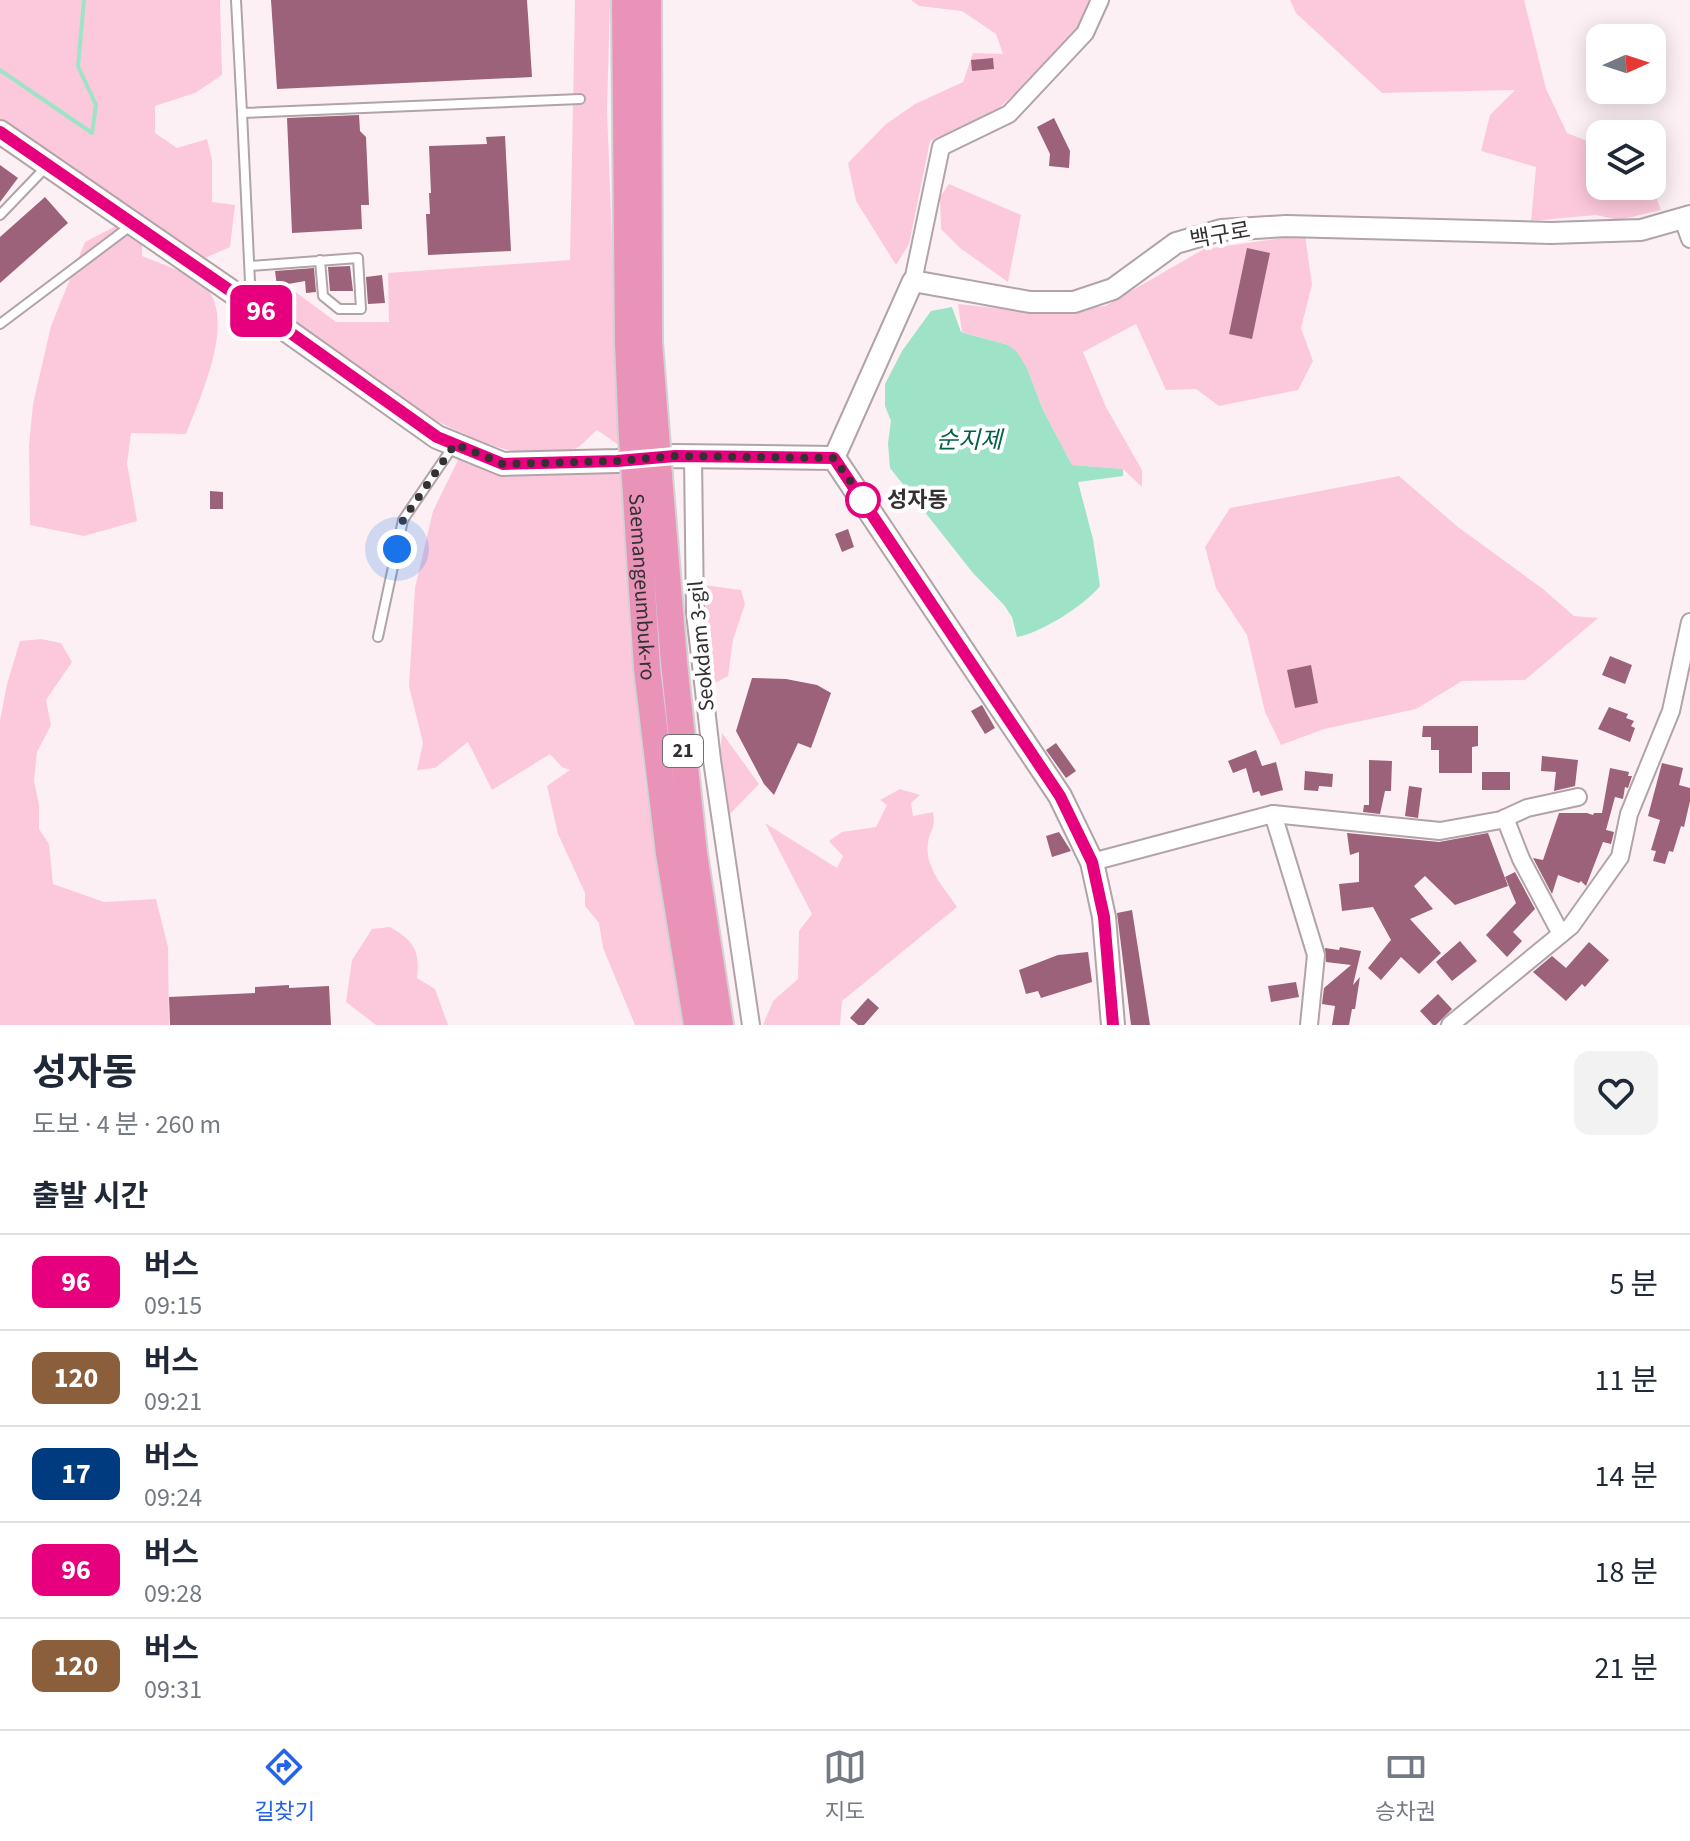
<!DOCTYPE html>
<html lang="ko">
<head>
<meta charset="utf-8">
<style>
  :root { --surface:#fff; --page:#f2f2f3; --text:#1f2937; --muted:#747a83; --line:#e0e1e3; --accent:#2563eb }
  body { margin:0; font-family:"Source Sans 3","Noto Sans KR",sans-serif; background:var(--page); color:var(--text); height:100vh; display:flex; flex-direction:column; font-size:30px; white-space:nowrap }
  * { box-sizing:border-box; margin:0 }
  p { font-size:26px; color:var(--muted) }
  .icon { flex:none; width:44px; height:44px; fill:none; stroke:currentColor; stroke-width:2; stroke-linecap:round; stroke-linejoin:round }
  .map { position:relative; height:1025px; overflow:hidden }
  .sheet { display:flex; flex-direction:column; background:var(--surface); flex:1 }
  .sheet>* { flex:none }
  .badge { padding:0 16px; border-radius:12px; font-size:28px; line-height:52px }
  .needle { width:52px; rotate:87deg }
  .fabs { position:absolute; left:1586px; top:24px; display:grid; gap:16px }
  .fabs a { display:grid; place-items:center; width:80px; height:80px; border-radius:16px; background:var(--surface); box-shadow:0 4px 20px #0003; font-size:40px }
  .you { position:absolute; width:40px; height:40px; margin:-20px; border:6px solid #fff; border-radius:50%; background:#1a73e8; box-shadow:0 0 0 12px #1a73e833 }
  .map>.badge { position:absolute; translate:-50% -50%; box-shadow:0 0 0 4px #fff }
  h2 { padding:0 32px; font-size:30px; line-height:72px }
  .round { display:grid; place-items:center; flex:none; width:84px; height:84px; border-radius:16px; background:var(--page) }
  .headline { display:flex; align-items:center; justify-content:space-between; height:136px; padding:0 32px }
  h1 { font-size:38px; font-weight:700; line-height:60px }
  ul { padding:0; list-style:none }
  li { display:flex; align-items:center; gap:24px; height:96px; padding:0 32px; border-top:2px solid var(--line) }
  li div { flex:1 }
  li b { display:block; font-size:30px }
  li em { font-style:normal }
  li .badge { min-width:88px; font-weight:700; text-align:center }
  .menu { display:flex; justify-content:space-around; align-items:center; height:112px; border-top:2px solid var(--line); background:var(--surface); font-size:22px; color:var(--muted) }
  .menu a { display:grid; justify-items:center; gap:4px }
  .menu .selected { color:var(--accent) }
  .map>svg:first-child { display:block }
  .green { fill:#fcc9dc }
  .water { fill:#9ee3c7 }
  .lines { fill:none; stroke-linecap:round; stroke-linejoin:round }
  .stream { stroke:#9ee3c7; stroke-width:4 }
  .building { fill:#9b6279 }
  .service-casing { stroke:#b0a4a8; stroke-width:12 }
  .minor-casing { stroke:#b0a4a8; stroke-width:20 }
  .tertiary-casing { stroke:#b0a4a8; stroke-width:24 }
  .secondary-casing { stroke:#b0a4a8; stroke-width:26 }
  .trunk-casing { stroke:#d3d1d2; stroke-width:30 }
  .service { stroke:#fff; stroke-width:8 }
  .minor { stroke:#fff; stroke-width:16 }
  .tertiary { stroke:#fff; stroke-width:20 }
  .secondary { stroke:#fff; stroke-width:22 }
  .trunk { stroke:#ea93b8; stroke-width:26 }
  .trunk-bridge-casing { stroke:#d3d1d2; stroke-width:30; stroke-linecap:butt }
  .trunk-bridge { stroke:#ea93b8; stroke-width:26 }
  .line-casing { stroke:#fff; stroke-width:18 }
  .line { stroke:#e6007e; stroke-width:12 }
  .walk { stroke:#353032; stroke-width:8; stroke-dasharray:0 14.4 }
  .stop-dot { fill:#fff; stroke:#e6007e; stroke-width:4 }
  .labels { text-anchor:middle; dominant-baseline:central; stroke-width:8; stroke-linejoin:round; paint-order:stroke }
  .shield { fill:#fff; stroke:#726e70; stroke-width:2 }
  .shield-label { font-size:20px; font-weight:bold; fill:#353032 }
  .street-label { font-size:22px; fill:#353032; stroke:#fff }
  .stop-label { font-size:22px; font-weight:bold; fill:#353032; stroke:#fff; text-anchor:start }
  .water-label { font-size:24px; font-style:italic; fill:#036047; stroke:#fff }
</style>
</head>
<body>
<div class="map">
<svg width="1690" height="1025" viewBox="0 0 1690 1025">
  <rect width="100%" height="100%" fill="#fdf0f4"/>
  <g class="green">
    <polygon points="0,0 220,0 222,75 195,93 155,106 155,133 177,148 207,139 212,159 212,202 235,205 230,247 205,258 0,119"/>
    <path d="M 575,0 L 610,0 L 607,111 L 620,446 L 597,430 C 589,437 578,450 568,452 C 477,476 323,346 257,290 L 293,290 L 336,322 L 389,322 L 388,273 L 570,260 Z"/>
    <polygon points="911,0 1094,0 1084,21 1066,45 997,110 930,141 909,244 896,265 856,201 848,163 886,124 915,104 963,82 973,53 1003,54 996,34 962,11 919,6"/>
    <polygon points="1290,0 1524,0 1546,89 1567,133 1600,146 1600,186 1652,186 1661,210 1619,220 1596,215 1531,221 1536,167 1481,151 1490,115 1515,90 1382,93 1296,13"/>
    <polygon points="949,184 1021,215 1008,282 960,248 941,229 940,197"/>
    <path d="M 116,226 L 142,240 L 142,256 C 161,264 188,272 204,286 C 238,317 200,398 186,434 L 131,433 L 127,463 L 137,521 L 84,536 L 30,525 L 29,445 L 33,404 L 51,326 L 85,242 Z"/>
    <polygon points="1305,235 1312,285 1301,328 1313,361 1298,390 1219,406 1196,389 1166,390 1136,324 1083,352 1106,407 1142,470 1142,487 1123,469 1072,465 1043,410 1027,368 1008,345 962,332 958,304 1040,313 1105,306 1204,249"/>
    <polygon points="460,456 621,470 630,640 646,788 682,1025 635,1025 603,948 599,923 585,906 585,893 558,834 547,786 570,770 562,767 550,754 492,790 468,742 435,768 417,770 423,743 409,686 415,588 433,511"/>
    <polygon points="1399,476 1458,527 1543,589 1574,616 1598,618 1525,680 1462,681 1416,709 1324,729 1281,745 1265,712 1247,635 1216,588 1205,547 1230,508"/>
    <polygon points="704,585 741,590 745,604 733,640 728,676 710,686"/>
    <polygon points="41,639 61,643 72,662 46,700 51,725 37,752 34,781 39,805 39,829 49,844 53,884 104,902 156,899 168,947 169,1025 0,1025 0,720 7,684 20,641"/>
    <polygon points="722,733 759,784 730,814 720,755"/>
    <path d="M 900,789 L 920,795 L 911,803 L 913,816 L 933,812 C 936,831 930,828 928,843 C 924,867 945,889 957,907 L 842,1001 L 840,1025 L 763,1025 L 773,1001 L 798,979 L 799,931 L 812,914 L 765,823 L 837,868 L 843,856 L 829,841 L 842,832 L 876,827 L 887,805 L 880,800 Z"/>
    <path d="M 390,927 C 414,941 420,950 417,978 L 435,989 L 448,1025 L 376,1025 L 346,1002 L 352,960 L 372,929 Z"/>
  </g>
  <path class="water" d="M 952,307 L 961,332 L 1008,345 L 1017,352 L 1027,368 L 1043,410 L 1072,465 L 1123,469 L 1123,476 L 1078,482 L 1093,539 L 1100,586 C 1085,605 1041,633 1017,637 L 1012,617 L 1004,605 L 973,573 L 890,468 L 888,443 L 891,421 L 885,406 L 885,384 L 902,351 L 931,311 Z"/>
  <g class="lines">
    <polyline class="stream" points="0,70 92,133 96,105 78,66 84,0"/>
  </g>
  <g class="building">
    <polygon points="271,0 527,0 532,77 277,89"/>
    <polygon points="993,58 994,69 972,71 971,60"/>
    <polygon points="359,115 360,131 366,137 369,205 361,205 362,229 292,233 287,118"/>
    <polygon points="1054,118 1070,151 1069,168 1049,166 1050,154 1037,127"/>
    <polygon points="505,136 511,251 428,255 426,214 430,214 429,193 431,193 429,146 487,144 486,137"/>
    <polygon points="0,165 18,178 0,202"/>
    <polygon points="45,197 68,223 0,283 0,237"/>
    <polygon points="1247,248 1270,253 1252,339 1229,334"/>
    <polygon points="350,266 353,291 330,291 328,267"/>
    <polygon points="314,268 316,292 306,293 305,281 277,286 275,271"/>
    <polygon points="382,275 385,303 368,304 366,277"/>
    <polygon points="210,491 223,492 223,509 210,509"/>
    <polygon points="848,529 854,547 842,552 835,534"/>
    <polygon points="1610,656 1632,665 1625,684 1602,675"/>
    <polygon points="1311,665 1318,703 1295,708 1287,670"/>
    <polygon points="752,678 786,679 817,685 831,693 811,748 798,743 774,795 764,784 736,731"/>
    <polygon points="982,705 995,728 985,734 971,711"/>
    <polygon points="1609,707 1628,714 1626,718 1634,721 1631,726 1635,728 1630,742 1598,729"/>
    <polygon points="1423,726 1478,726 1478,746 1472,747 1472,773 1439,773 1439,750 1431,750 1431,737 1422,737"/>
    <polygon points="1056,743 1076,771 1066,778 1046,750"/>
    <polygon points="1256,750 1262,766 1276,762 1283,790 1261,796 1259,791 1253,793 1246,768 1233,773 1228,761"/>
    <polygon points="1542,756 1578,760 1575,786 1554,791 1556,772 1541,771"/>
    <polygon points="1369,760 1392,761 1391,791 1385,791 1380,814 1363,812 1364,805 1369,805"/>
    <polygon points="1662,763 1683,768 1679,785 1690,788 1690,801 1684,827 1681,826 1673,852 1669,851 1665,864 1653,861 1656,851 1651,850 1660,820 1648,816"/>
    <polygon points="1610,768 1629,772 1628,776 1632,776 1628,788 1625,787 1623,799 1615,797 1606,830 1614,832 1611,844 1603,842 1586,886 1581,881 1579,883 1558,875 1552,894 1533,858 1543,860 1559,813 1587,813 1593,815 1594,813 1602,813"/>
    <polygon points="1305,771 1333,774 1332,787 1319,786 1318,791 1304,790"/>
    <rect x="1482" y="772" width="28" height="18"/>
    <polygon points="1409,786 1422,788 1418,818 1405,816"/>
    <polygon points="1059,832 1071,851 1052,857 1046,836"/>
    <polygon points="1347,833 1439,842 1488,833 1508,886 1455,905 1425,876 1414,886 1433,909 1410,919 1441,953 1419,974 1401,957 1381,980 1368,968 1391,940 1373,907 1342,911 1339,884 1359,882 1359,852 1350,855"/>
    <polygon points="1515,872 1535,909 1513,932 1522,941 1507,957 1486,935 1516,903 1505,877"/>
    <polygon points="1132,910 1150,1025 1131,1025 1117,913"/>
    <polygon points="1460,941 1477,961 1452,981 1436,962"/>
    <polygon points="1589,942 1609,960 1585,987 1582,984 1566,1001 1533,972 1552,956 1566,968"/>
    <polygon points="1340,947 1361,951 1353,985 1360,977 1355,1009 1352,1009 1349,1025 1332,1025 1335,1006 1322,1004 1324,988 1351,965 1326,962 1325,948 1339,950"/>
    <polygon points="1088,952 1092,982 1041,998 1038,991 1026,994 1019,970 1058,955"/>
    <polygon points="1296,982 1299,997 1271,1002 1268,986"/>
    <polygon points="289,985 289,988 329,986 331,1025 170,1025 169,997 255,993 255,987"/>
    <polygon points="1438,994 1452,1009 1436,1025 1433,1025 1420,1011"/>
    <polygon points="868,998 879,1008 864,1025 858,1025 850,1018"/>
  </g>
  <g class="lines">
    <defs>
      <g id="service">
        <polyline points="236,0 242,113 580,99"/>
        <polyline points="0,215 47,166"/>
        <polyline points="250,266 358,258 361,309 339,309 323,296 320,260"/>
        <polyline points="241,297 250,282 242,113"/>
        <polyline points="0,324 133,224"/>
        <polyline points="378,637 403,520 454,445"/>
      </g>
      <g id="minor">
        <polyline points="1683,219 1690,239"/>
        <polyline points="913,281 941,147 1009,114 1085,33 1100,0"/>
        <polyline points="693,456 695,613 712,760 751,1025"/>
        <polyline points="1273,814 1316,955 1309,1025"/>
        <polyline points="1505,818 1521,859 1561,934"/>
        <polyline points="1092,862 1273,814 1440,831 1501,820 1527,808 1578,797"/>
        <polyline points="1450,1025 1571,926 1620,857 1629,814 1671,711 1690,622"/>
      </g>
      <polyline id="tertiary" points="834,458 913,281 1030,302 1074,302 1113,289 1176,243 1221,230 1286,226 1551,233 1641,230 1690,216"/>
      <polyline id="secondary" points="0,132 254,307 437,437 503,464 617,461 675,456 834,458 1060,796 1092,862 1104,917 1113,1025"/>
      <g id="trunk">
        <polyline points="625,0 628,342 632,438"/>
        <polyline points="648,0 649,342 656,434"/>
        <polyline points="659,476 674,662 694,854 720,1025"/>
        <path id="s1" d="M 635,479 L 647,668 L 669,853 L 697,1025"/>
      </g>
    </defs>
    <use href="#service" class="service-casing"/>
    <use href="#minor" class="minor-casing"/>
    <use href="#tertiary" class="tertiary-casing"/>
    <use href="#secondary" class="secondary-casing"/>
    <use href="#trunk" class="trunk-casing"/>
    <use href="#service" class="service"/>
    <use href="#minor" class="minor"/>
    <use href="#tertiary" class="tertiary"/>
    <use href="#secondary" class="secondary"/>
    <use href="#trunk" class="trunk"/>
    <defs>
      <g id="trunk-bridge">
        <polyline points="656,434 659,476"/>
        <polyline points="632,438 635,479"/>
      </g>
    </defs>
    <use href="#trunk-bridge" class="trunk-bridge-casing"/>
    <use href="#trunk-bridge" class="trunk-bridge"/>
  </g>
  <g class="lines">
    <defs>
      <polyline id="line" points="0,132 254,307 437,437 503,464 617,461 675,456 834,458 1060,796 1092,862 1104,917 1113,1025"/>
    </defs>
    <use href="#line" class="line-casing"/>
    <use href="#line" class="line"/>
    <polyline class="walk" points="397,549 403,520 455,444 503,464 617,461 675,456 834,458 870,509 863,500"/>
  </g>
  <circle class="stop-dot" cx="863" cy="500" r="16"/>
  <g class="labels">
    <rect class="shield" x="663" y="735" width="40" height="32" rx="6"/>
    <g class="shield-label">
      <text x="683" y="751">21</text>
    </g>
    <g class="street-label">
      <text transform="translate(1220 235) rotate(-10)">백구로</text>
      <text stroke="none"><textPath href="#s1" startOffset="108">Saemangeumbuk-ro</textPath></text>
      <text transform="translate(701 646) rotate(-95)">Seokdam 3-gil</text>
    </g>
    <g class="stop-label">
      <text x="887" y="500">성자동</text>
    </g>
    <g class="water-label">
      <text x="969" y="440">순지제</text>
    </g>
  </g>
</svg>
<div class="fabs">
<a><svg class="needle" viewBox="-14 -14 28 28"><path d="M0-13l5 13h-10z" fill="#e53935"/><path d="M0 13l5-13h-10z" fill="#747a83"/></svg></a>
<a><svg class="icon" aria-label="layers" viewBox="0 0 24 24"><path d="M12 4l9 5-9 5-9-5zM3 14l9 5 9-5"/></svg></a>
</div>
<div class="you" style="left:397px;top:549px"></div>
<b class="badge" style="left:261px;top:311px;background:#e6007e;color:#fff">96</b>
</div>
<section class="sheet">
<div class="headline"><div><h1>성자동</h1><p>도보 · 4 분 · 260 m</p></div><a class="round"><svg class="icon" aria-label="heart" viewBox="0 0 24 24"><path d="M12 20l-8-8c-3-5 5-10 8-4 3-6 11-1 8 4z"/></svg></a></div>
<h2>출발 시간</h2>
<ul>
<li><span class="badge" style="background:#e6007e;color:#fff">96</span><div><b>버스</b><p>09:15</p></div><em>5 분</em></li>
<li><span class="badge" style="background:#8b5e3c;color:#fff">120</span><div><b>버스</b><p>09:21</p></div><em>11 분</em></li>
<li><span class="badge" style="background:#003b80;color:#fff">17</span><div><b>버스</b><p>09:24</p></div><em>14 분</em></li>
<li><span class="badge" style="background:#e6007e;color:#fff">96</span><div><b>버스</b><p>09:28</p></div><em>18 분</em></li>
<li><span class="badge" style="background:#8b5e3c;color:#fff">120</span><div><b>버스</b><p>09:31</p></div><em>21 분</em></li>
</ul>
</section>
<nav class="menu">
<a class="selected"><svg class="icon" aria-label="directions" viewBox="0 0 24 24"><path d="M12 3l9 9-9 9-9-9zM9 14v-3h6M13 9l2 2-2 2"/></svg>길찾기</a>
<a><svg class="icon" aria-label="map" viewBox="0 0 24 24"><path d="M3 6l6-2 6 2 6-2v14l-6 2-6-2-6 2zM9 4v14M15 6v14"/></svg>지도</a>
<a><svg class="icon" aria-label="tickets" viewBox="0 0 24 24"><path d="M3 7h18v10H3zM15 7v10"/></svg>승차권</a>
</nav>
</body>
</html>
